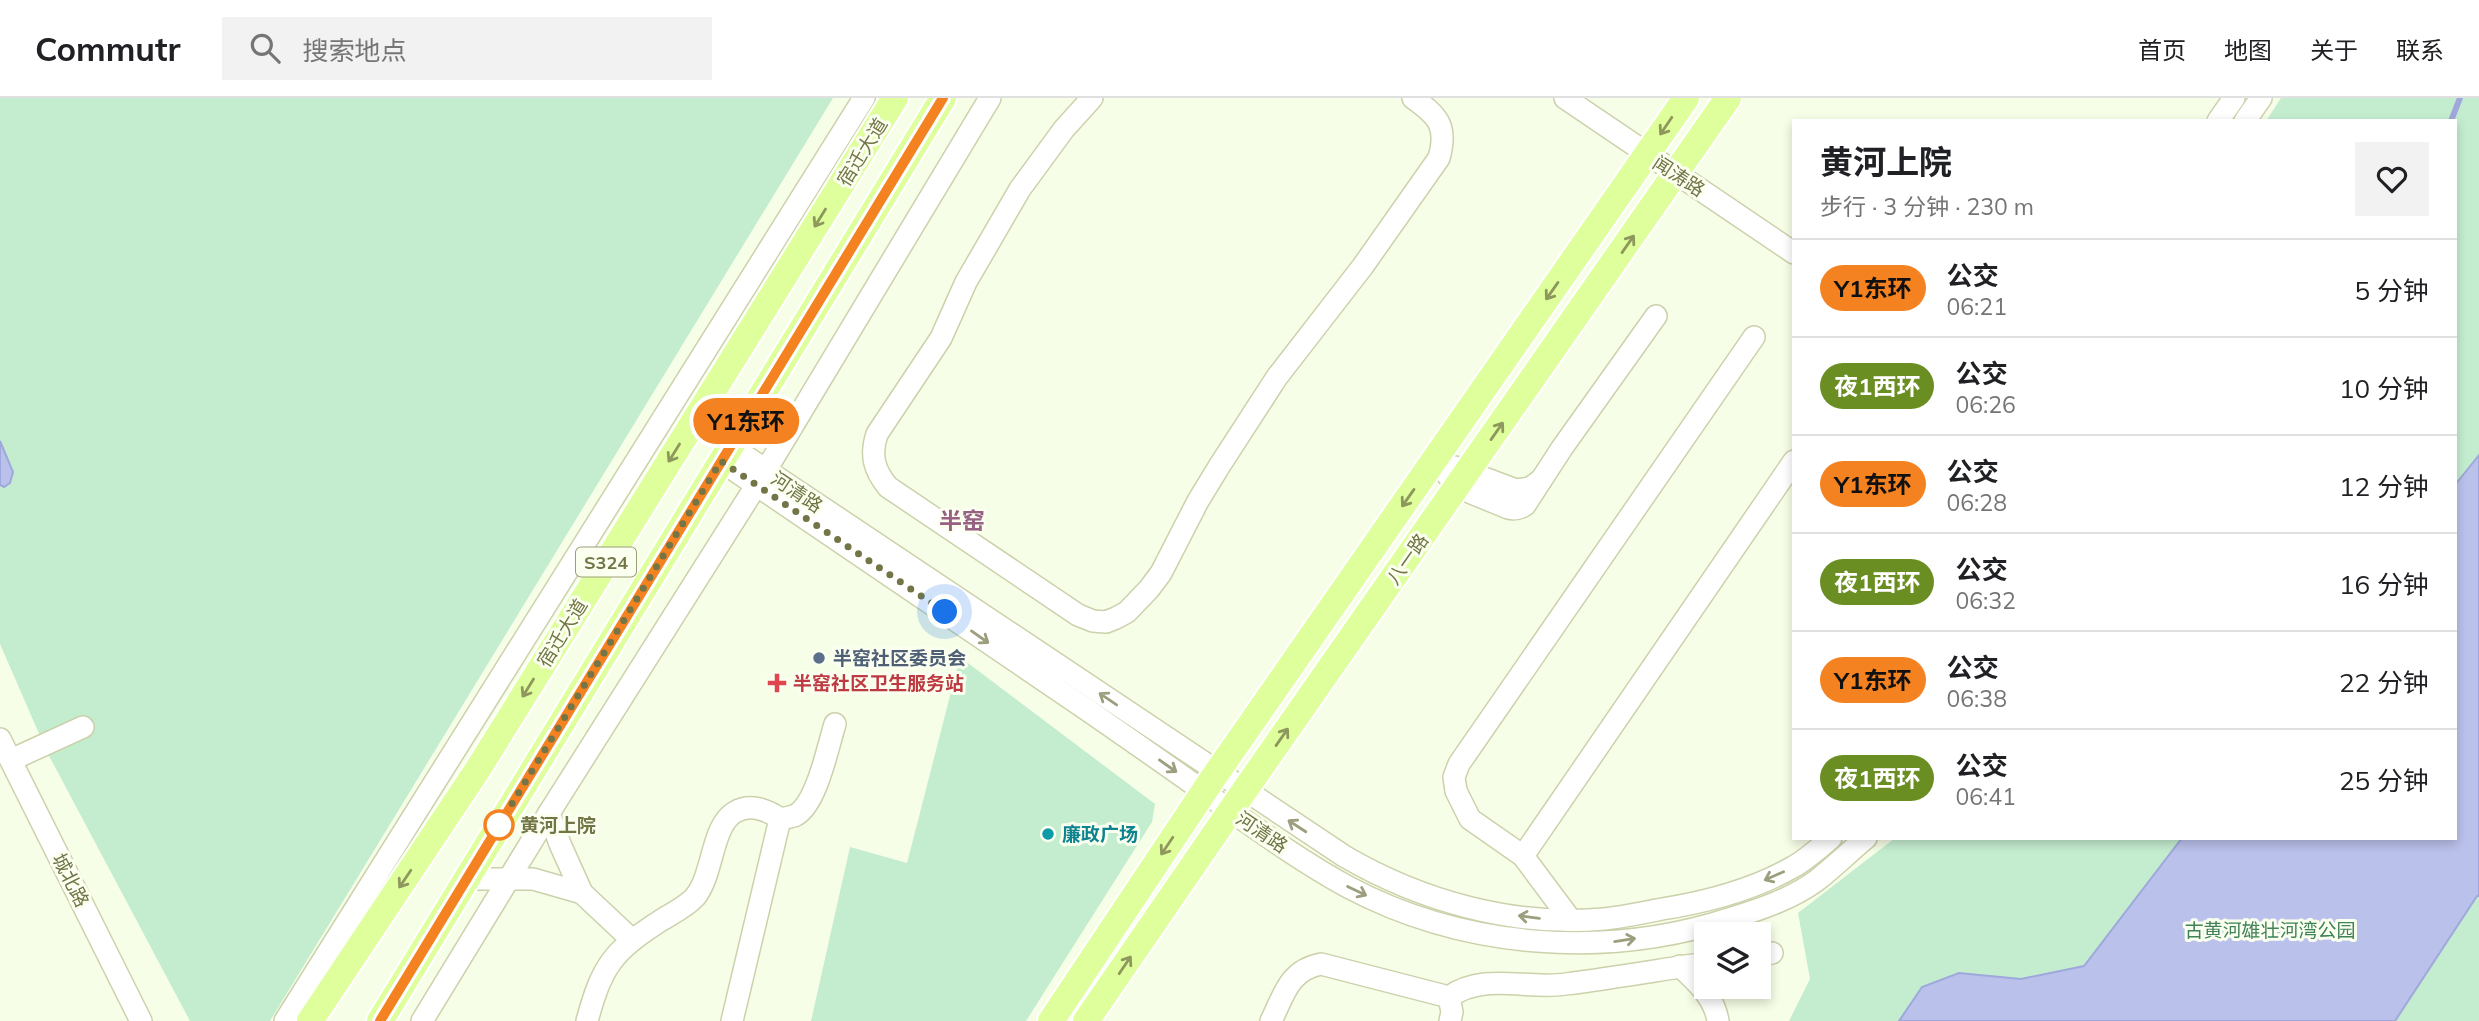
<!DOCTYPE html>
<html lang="zh">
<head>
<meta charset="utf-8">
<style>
  :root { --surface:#fff; --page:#f2f2f2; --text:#202124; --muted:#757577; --line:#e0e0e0 }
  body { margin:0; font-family:Mulish,"Noto Sans SC",sans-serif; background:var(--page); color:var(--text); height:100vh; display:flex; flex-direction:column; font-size:26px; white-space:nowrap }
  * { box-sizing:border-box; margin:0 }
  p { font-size:23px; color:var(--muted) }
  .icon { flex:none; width:38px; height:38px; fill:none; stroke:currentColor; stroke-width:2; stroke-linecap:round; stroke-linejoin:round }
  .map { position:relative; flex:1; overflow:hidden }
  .panel { position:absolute; left:1792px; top:21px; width:665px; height:721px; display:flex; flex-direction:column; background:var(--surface); border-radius:0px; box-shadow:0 4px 10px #0003 }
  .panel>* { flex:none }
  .badge { padding:0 14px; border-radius:23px; font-size:24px; line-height:46px }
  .fabs { position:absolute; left:1694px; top:824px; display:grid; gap:14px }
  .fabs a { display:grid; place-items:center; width:77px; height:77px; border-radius:0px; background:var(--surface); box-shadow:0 4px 10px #0003; font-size:35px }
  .you { position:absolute; width:35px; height:35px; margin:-18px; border:5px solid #fff; border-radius:50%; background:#1a73e8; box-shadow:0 0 0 10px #1a73e833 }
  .map>.badge { position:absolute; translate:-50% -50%; box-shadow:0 0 0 4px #fff }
  .round { display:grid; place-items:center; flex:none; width:74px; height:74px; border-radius:0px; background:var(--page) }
  .head { display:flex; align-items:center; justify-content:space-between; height:119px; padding:0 28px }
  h1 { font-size:33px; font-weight:700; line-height:52px }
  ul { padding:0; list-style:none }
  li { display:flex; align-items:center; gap:21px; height:98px; padding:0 28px; border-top:2px solid var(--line) }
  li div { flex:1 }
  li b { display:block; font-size:26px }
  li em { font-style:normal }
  li .badge { min-width:77px; font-weight:700; text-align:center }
  header { display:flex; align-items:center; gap:42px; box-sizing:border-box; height:98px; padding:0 35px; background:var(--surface); border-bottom:2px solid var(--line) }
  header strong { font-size:33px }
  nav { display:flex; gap:38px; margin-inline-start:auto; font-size:24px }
  .search { width:490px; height:63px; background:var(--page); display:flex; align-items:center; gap:18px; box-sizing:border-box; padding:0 24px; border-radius:0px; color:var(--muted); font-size:26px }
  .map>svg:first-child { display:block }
  .green { fill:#c4edd0 }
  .water { fill:#bac1ea; stroke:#9fa8dc; stroke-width:2 }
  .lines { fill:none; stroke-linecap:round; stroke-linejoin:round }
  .stream { stroke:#9fa8dc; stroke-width:6 }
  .minor-casing { stroke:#ccd1ab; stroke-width:24 }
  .major-casing { stroke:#fff; stroke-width:30 }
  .minor { stroke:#fff; stroke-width:21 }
  .major { stroke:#dfff9d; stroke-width:26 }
  .oneway { stroke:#8e985c }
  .oneway2 { stroke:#9d9e7e }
  .line-casing { stroke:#fff; stroke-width:16 }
  .line { stroke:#f58220; stroke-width:10 }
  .walk { stroke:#737546; stroke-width:7; stroke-dasharray:0 12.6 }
  .service-dot { fill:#5c6f8a; stroke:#faffef; stroke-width:2.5 }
  .health-dot { fill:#e0444e; stroke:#faffef; stroke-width:2.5 }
  .stop-dot { fill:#fff; stroke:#f58220; stroke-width:3.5 }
  .culture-dot { fill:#0f9aa8; stroke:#faffef; stroke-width:2.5 }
  .labels { text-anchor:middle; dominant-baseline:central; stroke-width:6; stroke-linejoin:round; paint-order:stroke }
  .shield { fill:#faffef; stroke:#9c9e79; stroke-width:2 }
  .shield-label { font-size:18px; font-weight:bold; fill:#737546 }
  .street-label { font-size:19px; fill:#737546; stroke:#faffef }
  .service-label { font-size:19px; font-weight:bold; fill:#4e5e75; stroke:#faffef; text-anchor:start }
  .health-label { font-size:19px; font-weight:bold; fill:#be3a42; stroke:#faffef; text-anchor:start }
  .stop-label { font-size:19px; font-weight:bold; fill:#737546; stroke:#faffef; text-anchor:start }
  .culture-label { font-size:19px; font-weight:bold; fill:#0d838f; stroke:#faffef; text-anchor:start }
  .park-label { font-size:19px; fill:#40825a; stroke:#faffef }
  .quarter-label { font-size:23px; font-weight:bold; fill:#976183; stroke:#faffef }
</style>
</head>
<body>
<header>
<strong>Commutr</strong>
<div class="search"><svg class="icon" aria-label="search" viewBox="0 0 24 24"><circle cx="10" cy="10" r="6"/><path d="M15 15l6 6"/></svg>搜索地点</div>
<nav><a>首页</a><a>地图</a><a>关于</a><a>联系</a></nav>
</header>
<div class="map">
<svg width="2479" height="923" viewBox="0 0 2479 923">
  <rect width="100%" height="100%" fill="#f7fee7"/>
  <g class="green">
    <polygon points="0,0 833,0 270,923 190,923 47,654 0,546"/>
    <polygon points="2281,0 2479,0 2479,923 1789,923 1810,881 1798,815 1895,740 2455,740 2455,23 2266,23"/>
    <polygon points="960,559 1155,706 1152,724 1026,923 811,923 850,749 907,765"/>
  </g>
  <g class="water">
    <polygon points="0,343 13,374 10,385 4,389 0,387"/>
    <polygon points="2479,357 2479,798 2477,798 2395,923 1899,923 1922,889 1959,875 2021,881 2084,868 2182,740 2455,740 2455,387"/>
  </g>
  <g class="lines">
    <polyline class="stream" points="2451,23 2460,0"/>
    <defs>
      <g id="minor">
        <path d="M 1092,0 L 1064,31 L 1020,91 L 966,184 L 941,240 L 877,336 C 870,357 874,372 888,389 L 1078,517 L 1093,523 L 1106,524 L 1116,520 L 1127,514 L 1149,491 L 1161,475 L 1198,403 L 1220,367 L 1277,279 L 1363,168 L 1439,60 C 1448,28 1438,18 1413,0"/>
        <polyline points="1565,0 1794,155"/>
        <polyline points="2218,23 2234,0"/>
        <polyline points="2245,23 2261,0"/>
        <path d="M 730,348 L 1344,758 C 1421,803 1513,829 1604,821 C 1623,819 1642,815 1662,811 C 1706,804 1753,792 1793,769 C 1806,762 1819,750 1831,740"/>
        <path d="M 1435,361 L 1457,389 L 1508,410 C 1515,412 1519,411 1525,407 L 1562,350 L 1656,218"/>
        <path d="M 721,363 C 843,446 965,528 1086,611 C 1132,643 1177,674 1221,706 C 1262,735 1304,765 1348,789 C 1465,851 1607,861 1732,820 C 1761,811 1791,801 1816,783 C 1833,770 1849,754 1866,740"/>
        <polyline points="1455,369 1516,392 1530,390 1541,382"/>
        <polyline points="0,641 141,923"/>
        <polyline points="11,662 83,629"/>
        <path d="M 780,721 C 785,720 792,719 796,717 C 817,705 828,648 835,626"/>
        <polyline points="1523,758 1794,363"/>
        <polyline points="466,781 533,781 582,795 560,746 549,715"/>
        <polyline points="582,795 631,841"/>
        <polyline points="1570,821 1523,758 1470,721 1456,693 1454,679 1459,666 1754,239"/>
        <polyline points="1759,857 1772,855"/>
        <path d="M 1680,868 C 1697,885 1714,898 1718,923"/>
        <polyline points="1449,899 1452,914 1450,923"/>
        <polyline points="285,923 864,0"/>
        <polyline points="422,923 549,715 766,372 990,0"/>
        <path d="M 587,923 C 602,868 612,854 660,823 C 671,816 686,809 695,799 C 714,776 711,728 735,714 C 750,705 768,712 780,721 L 732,923"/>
        <path d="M 1271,923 C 1284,897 1289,872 1321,866 L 1449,899 C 1484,874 1526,892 1566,886 C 1613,880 1659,872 1706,865"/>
      </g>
      <g id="major">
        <polyline points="310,923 478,671 895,0"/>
        <polyline points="380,923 943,0"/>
        <polyline points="1051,923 1213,680 1686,0"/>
        <polyline points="1086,923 1240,699 1728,0"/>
      </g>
    </defs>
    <use href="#minor" class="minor-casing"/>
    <use href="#major" class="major-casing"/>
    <use href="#minor" class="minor"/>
    <use href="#major" class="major"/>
  </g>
  <defs><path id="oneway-shaft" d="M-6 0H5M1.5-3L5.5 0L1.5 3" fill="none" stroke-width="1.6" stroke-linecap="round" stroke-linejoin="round" transform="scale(1.75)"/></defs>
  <g class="oneway">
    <use href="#oneway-shaft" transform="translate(1666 28) rotate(124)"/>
    <use href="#oneway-shaft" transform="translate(820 120) rotate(122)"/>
    <use href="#oneway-shaft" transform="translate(1628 146) rotate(-55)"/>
    <use href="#oneway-shaft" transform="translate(1552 193) rotate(125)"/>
    <use href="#oneway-shaft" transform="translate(1497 333) rotate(-55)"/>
    <use href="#oneway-shaft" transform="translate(674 355) rotate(122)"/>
    <use href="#oneway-shaft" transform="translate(1408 400) rotate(125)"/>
    <use href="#oneway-shaft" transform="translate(528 590) rotate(122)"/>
    <use href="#oneway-shaft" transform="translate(1282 639) rotate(-55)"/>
    <use href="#oneway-shaft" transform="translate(1167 748) rotate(124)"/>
    <use href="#oneway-shaft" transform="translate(405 781) rotate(124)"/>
    <use href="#oneway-shaft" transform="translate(1125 867) rotate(-56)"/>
  </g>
  <g class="oneway2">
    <use href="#oneway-shaft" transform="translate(980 539) rotate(35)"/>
    <use href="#oneway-shaft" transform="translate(1108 601) rotate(-146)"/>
    <use href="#oneway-shaft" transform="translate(1168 668) rotate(35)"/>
    <use href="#oneway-shaft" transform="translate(1297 728) rotate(-147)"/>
    <use href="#oneway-shaft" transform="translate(1774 778) rotate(156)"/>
    <use href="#oneway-shaft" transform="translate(1357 793) rotate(26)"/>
    <use href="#oneway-shaft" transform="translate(1529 819) rotate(-173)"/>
    <use href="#oneway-shaft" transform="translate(1625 842) rotate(-9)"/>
  </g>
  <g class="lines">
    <defs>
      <polyline id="line" points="380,923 943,0"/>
    </defs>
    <use href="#line" class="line-casing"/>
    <use href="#line" class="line"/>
    <polyline class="walk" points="499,727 721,363 945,514"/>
  </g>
  <circle class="service-dot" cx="819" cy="560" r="7"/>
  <path class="health-dot" d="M773.5 574.5h7v7h7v7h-7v7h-7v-7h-7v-7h7z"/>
  <circle class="stop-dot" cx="499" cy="727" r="14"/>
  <circle class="culture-dot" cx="1048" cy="736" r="7"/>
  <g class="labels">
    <rect class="shield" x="576" y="449.5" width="60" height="29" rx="5"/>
    <g class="shield-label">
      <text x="606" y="464">S324</text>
    </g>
    <g class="street-label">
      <text transform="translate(862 54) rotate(-58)">宿迁大道</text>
      <text transform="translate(1679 78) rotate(33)">闻涛路</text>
      <text transform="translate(797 394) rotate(34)">河清路</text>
      <text transform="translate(1407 461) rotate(-55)">八一路</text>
      <text transform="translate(562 535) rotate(-58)">宿迁大道</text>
      <text transform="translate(1262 734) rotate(34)">河清路</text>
      <text transform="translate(71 782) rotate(63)">城北路</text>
    </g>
    <g class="service-label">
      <text x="833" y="560">半窑社区委员会</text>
    </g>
    <g class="health-label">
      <text x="793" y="585">半窑社区卫生服务站</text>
    </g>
    <g class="stop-label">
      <text x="520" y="727">黄河上院</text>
    </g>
    <g class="culture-label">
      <text x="1062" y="736">廉政广场</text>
    </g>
    <g class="park-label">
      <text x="2270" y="832">古黄河雄壮河湾公园</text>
    </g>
    <g class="quarter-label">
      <text x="962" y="422">半窑</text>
    </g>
  </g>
</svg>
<div class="fabs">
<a><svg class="icon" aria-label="layers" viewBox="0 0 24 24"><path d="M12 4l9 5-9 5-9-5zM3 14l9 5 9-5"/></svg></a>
</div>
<div class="you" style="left:945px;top:514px"></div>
<b class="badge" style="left:746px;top:323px;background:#f58220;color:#111">Y1东环</b>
<section class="panel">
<div class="head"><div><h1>黄河上院</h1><p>步行 · 3 分钟 · 230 m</p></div><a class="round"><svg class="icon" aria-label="heart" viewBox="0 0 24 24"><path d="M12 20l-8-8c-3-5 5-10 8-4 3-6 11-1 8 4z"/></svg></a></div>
<ul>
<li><span class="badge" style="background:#f58220;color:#111">Y1东环</span><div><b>公交</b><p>06:21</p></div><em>5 分钟</em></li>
<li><span class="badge" style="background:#6b8e23;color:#fff">夜1西环</span><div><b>公交</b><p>06:26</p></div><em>10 分钟</em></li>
<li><span class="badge" style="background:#f58220;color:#111">Y1东环</span><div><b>公交</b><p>06:28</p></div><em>12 分钟</em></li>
<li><span class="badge" style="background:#6b8e23;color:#fff">夜1西环</span><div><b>公交</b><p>06:32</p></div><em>16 分钟</em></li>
<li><span class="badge" style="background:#f58220;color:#111">Y1东环</span><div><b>公交</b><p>06:38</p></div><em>22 分钟</em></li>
<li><span class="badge" style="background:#6b8e23;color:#fff">夜1西环</span><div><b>公交</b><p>06:41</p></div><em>25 分钟</em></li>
</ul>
</section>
</div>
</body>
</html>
